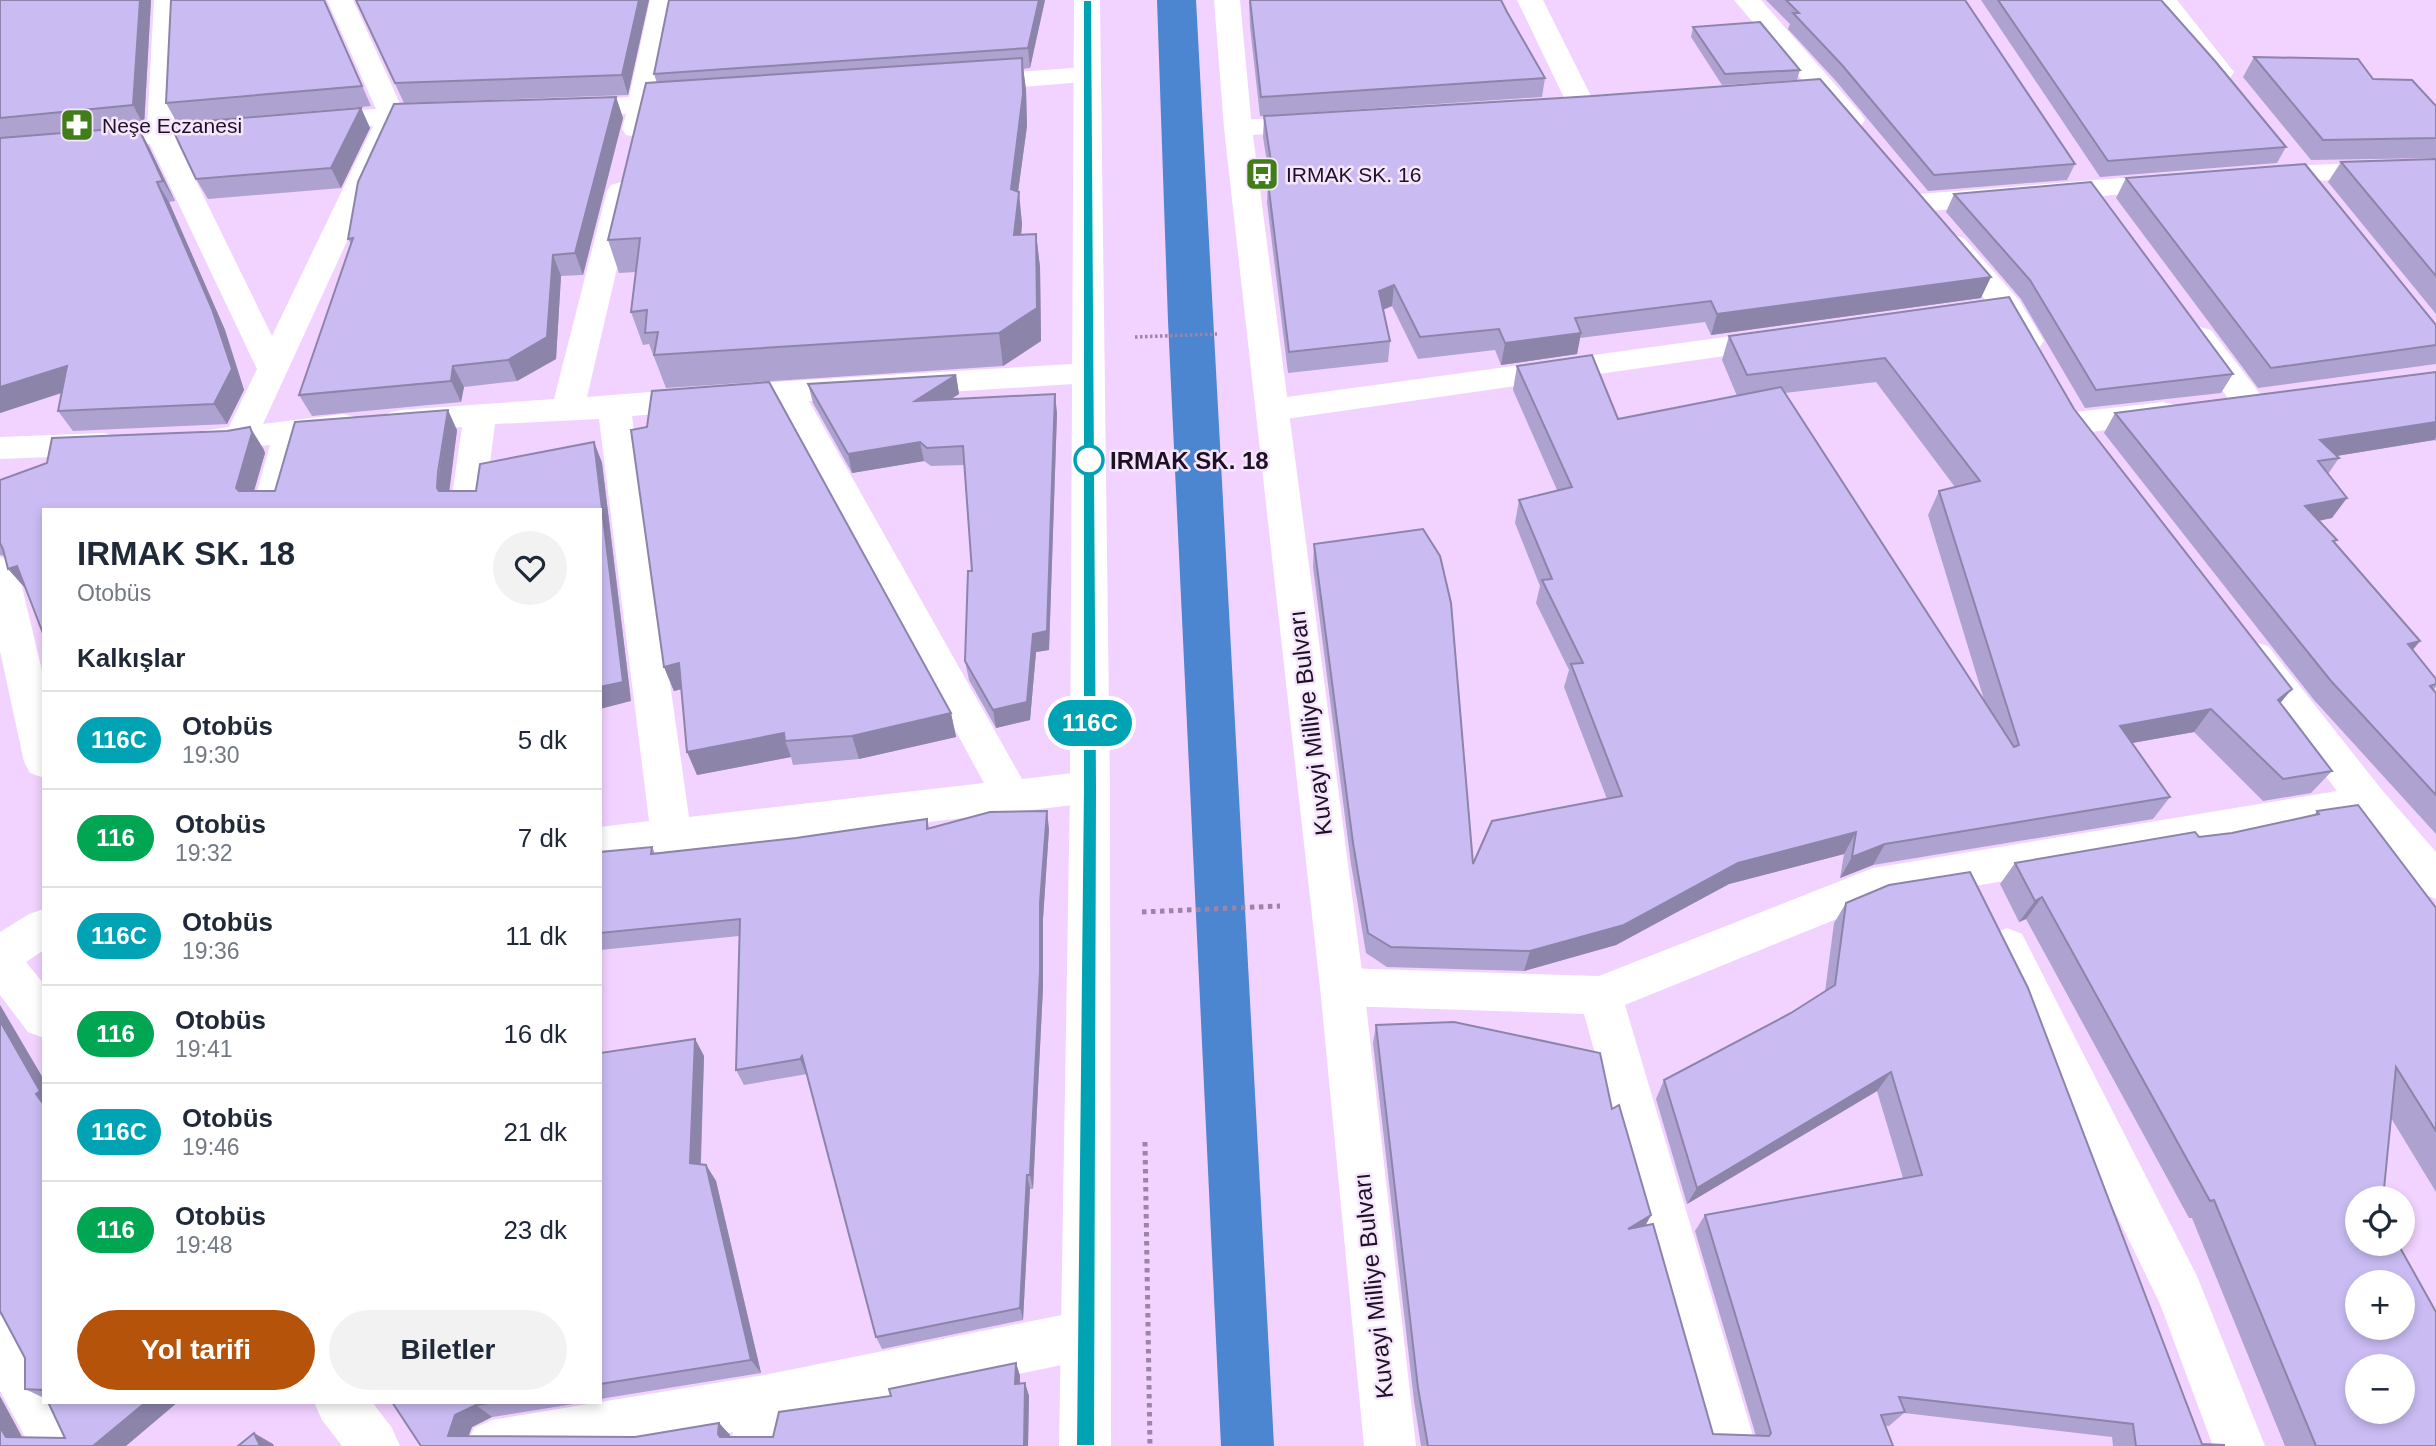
<!DOCTYPE html>
<html lang="tr">
<head>
<meta charset="utf-8">
<style>
  :root { --surface:#fff; --page:#f2f2f3; --text:#1f2937; --muted:#747a83; --line:#e0e1e3; --accent:#b45309 }
  body { margin:0; font-family:Helvetica,sans-serif; background:var(--page); color:var(--text); height:100vh; display:flex; flex-direction:column; font-size:26px; white-space:nowrap }
  * { box-sizing:border-box; margin:0 }
  p { font-size:23px; color:var(--muted) }
  .icon { flex:none; width:38px; height:38px; fill:none; stroke:currentColor; stroke-width:2; stroke-linecap:round; stroke-linejoin:round }
  .map { position:relative; flex:1; overflow:hidden }
  .sheet { position:absolute; left:42px; top:508px; width:560px; height:896px; display:flex; flex-direction:column; background:var(--surface); border-radius:0px; box-shadow:0 4px 10px #0003 }
  .sheet>* { flex:none }
  .badge { padding:0 14px; border-radius:23px; font-size:24px; line-height:46px }
  .fabs { position:absolute; left:2345px; top:1186px; display:grid; gap:14px }
  .fabs a { display:grid; place-items:center; width:70px; height:70px; border-radius:50%; background:var(--surface); box-shadow:0 4px 10px #0003; font-size:35px }
  .map>.badge { position:absolute; translate:-50% -50%; box-shadow:0 0 0 4px #fff }
  h2 { padding:0 35px; font-size:26px; line-height:63px }
  .round { display:grid; place-items:center; flex:none; width:74px; height:74px; border-radius:37px; background:var(--page) }
  .overview { display:flex; align-items:center; justify-content:space-between; height:119px; padding:0 35px }
  h1 { font-size:33px; font-weight:700; line-height:52px }
  .button { display:flex; gap:14px; margin-top:auto; padding:14px 35px }
  .button a { flex:1; height:80px; border-radius:42px; background:var(--accent); color:#fff; font-size:28px; font-weight:700; line-height:80px; text-align:center }
  .button a+a { background:var(--page); color:var(--text) }
  ul { padding:0; list-style:none }
  li { display:flex; align-items:center; gap:21px; height:98px; padding:0 35px; border-top:2px solid var(--line) }
  li div { flex:1 }
  li b { display:block; font-size:26px }
  li em { font-style:normal }
  li .badge { min-width:77px; font-weight:700; text-align:center }
  .map>svg:first-child { display:block }
  .water { fill:#4c85d0 }
  .lines { fill:none; stroke-linecap:round; stroke-linejoin:round }
  .path-far1 { stroke:#9c84a6; stroke-width:3.5; stroke-dasharray:2.5 2.5; stroke-linecap:butt }
  .path { stroke:#9c84a6; stroke-width:5; stroke-dasharray:4.5 4.5; stroke-linecap:butt }
  .minor { fill:#fff; fill-rule:evenodd }
  .major { fill:#fff; fill-rule:evenodd }
  .wall { fill:#aea2d1; fill-rule:evenodd }
  .shaded-wall { fill:#8d84aa }
  .building { fill:#cabcf3; stroke:#8d84aa; stroke-width:2; fill-rule:evenodd }
  .line { fill:#00a3b4; stroke:#fff; stroke-width:2 }
  .stop-dot { fill:#fff; stroke:#00a3b4; stroke-width:3.5 }
  .labels { text-anchor:middle; dominant-baseline:central; stroke-width:5; stroke-linejoin:round; paint-order:stroke }
  .far-poi-label { font-size:21px; fill:#1f1125; stroke:#f6e6fd; text-anchor:start }
  .stop-label { font-size:24px; font-weight:bold; fill:#1f1125; stroke:#f6e6fd; text-anchor:start }
  .street-label { font-size:24px; fill:#1f1125; stroke:#f6e6fd }
</style>
</head>
<body>
<div class="map">
<svg width="2436" height="1446" viewBox="0 0 2436 1446">
  <rect width="100%" height="100%" fill="#f2d2ff"/>
  <polygon class="water" points="1157,0 1196,0 1274,1446 1221,1446 1168,321"/>
  <g class="lines">
    <polyline class="path-far1" points="1135,337 1217,334"/>
    <g class="path">
      <polyline points="1142,912 1280,906"/>
      <polyline points="1145,1142 1150,1446"/>
    </g>
    <g class="minor">
      <polygon points="154,0 180,0 174,125 228,121 238,123 242,129 238,135 177,142 272,336 373,126 312,130 302,128 298,122 302,116 312,114 376,109 327,0 353,0 402,108 441,105 451,107 455,113 451,119 401,124 263,424 343,414 355,417 359,425 355,433 305,441 286,509 252,509 270,445 205,451 193,448 188,440 193,432 229,427 257,369 150,144 0,157 0,141 147,128"/>
      <polygon points="650,0 676,0 656,96 693,94 703,96 706,102 703,108 653,112 646,135 636,137 626,135 622,129 626,114 567,117 557,115 553,109 557,103 567,101 629,97"/>
      <polygon points="1517,0 1543,0 1596,106 1592,112 1582,114 1572,112 1568,106"/>
      <polygon points="1734,0 1761,0 1861,114 1865,120 1861,126 1851,128 1841,126"/>
      <polygon points="2151,0 2177,0 2234,72 2230,78 2221,80 2212,78"/>
      <polygon points="1087,67 1096,69 1100,75 1096,81 973,91 964,89 960,83 964,77 973,75"/>
      <polygon points="1316,116 1326,118 1330,124 1326,130 1238,136 1228,134 1224,128 1228,122 1238,120"/>
      <polygon points="2436,160 2436,176 2260,183 2250,181 2246,175 2250,169 2260,167"/>
      <polygon points="2172,174 2182,177 2186,183 2182,189 1919,212 1909,209 1905,203 1909,197 1919,194"/>
      <path d="M 621,182 L 631,185 L 635,191 L 587,397 L 788,381 L 1089,363 L 1100,366 L 1105,373 L 1100,380 L 1089,383 L 809,401 L 1022,779 L 1090,771 L 1104,776 L 1110,787 L 1104,798 L 1090,803 L 600,861 L 600,827 L 649,821 L 599,419 L 495,424 L 484,509 L 450,509 L 462,427 L 400,432 L 388,429 L 384,421 L 388,413 L 400,410 L 554,399 L 607,191 L 611,185 ZM 778,404 L 984,783 L 689,817 L 632,416 Z"/>
      <polygon points="1954,235 1964,238 2019,300 2044,341 2039,348 2028,351 2017,348 1995,312 1939,244 1944,238"/>
      <polygon points="2200,327 2211,330 2261,395 2265,403 2261,411 2249,414 2237,411 2189,344 2184,337 2189,330"/>
      <polygon points="1776,330 1787,333 1792,340 1787,347 1272,421 1260,418 1256,410 1260,402 1272,399"/>
      <polygon points="2163,402 2175,405 2179,413 2175,421 2075,434 2063,431 2059,423 2063,415 2075,412"/>
      <polygon points="103,433 115,436 120,444 115,452 103,455 0,459 0,437"/>
      <polygon points="0,557 13,561 18,570 44,679 44,778 30,773 24,762 0,651"/>
      <polygon points="2255,642 2268,646 2382,790 2436,852 2436,899 2421,893 2359,820 1876,903 1625,1005 1756,1446 1704,1446 1584,1014 1342,1006 1327,1001 1320,987 1327,973 1342,968 1599,976 1873,868 2337,791 2242,666 2236,656 2242,646"/>
      <polygon points="44,909 44,950 26,962 44,984 44,1038 28,1032 0,995 0,932 29,914"/>
      <polygon points="2007,928 2022,934 2197,1276 2265,1446 2213,1446 2160,1304 1986,947 1992,934"/>
      <polygon points="1086,1310 1104,1317 1111,1335 1104,1353 1086,1360 786,1422 783,1446 731,1446 733,1432 648,1446 466,1446 474,1428 492,1420 764,1375"/>
      <polygon points="0,1315 18,1322 44,1369 44,1402 62,1402 84,1446 30,1446 0,1391"/>
      <polygon points="314,1402 372,1402 392,1428 400,1446 342,1446 322,1420"/>
    </g>
    <g class="major">
      <polygon points="1074,0 1100,0 1110,787 1111,1446 1059,1446 1070,787"/>
      <polygon points="1214,0 1240,0 1252,128 1364,987 1416,1446 1364,1446 1320,987 1224,128"/>
    </g>
  </g>
  <g class="wall">
    <polygon points="0,0 151,0 144,126 96,130 138,127 149,147 175,201 169,202 225,330 244,390 227,424 73,431 58,411 62,393 0,413"/>
    <polygon points="171,0 325,0 325,1 371,106 177,123 166,103"/>
    <polygon points="356,0 649,0 628,95 404,103"/>
    <polygon points="669,0 1045,0 1030,68 1023,69 1026,90 1027,126 1018,192 1022,224 1021,235 1036,234 1040,267 1041,341 1003,366 666,388 649,344 643,345 631,312 636,272 619,273 608,240 657,83 654,74"/>
    <polygon points="1249,0 1501,0 1507,12 1545,78 1542,97 1260,116 1250,27"/>
    <polygon points="1766,0 1965,0 2075,164 2067,180 1928,191 1836,81 1788,29 1790,24"/>
    <polygon points="1981,0 2161,0 2286,147 2277,163 2100,177"/>
    <polygon points="1693,27 1800,70 1797,80 1722,85 1691,37"/>
    <polygon points="2254,57 2373,79 2436,106 2436,158 2311,160 2243,77"/>
    <polygon points="616,97 623,118 583,275 561,276 556,359 517,381 464,387 461,402 312,416 299,395 351,244 348,239"/>
    <polygon points="361,108 370,128 341,188 208,199 196,179"/>
    <polygon points="1264,116 1981,298 1711,335 1705,322 1580,338 1577,354 1501,365 1495,350 1418,359 1392,306 1383,310 1390,341 1388,362 1288,373 1267,203 1268,182 1270,182 1263,137"/>
    <polygon points="2436,159 2436,314 2328,182 2341,162"/>
    <polygon points="2126,178 2436,325 2436,364 2258,388 2116,198"/>
    <polygon points="1954,194 2233,374 2221,393 2085,408 2021,299 1946,212"/>
    <path d="M 2009,297 L 2074,409 L 2280,703 L 2332,771 L 2311,793 L 2263,801 L 2194,732 L 2132,743 L 2170,797 L 2153,819 L 1873,865 L 1840,878 L 1844,854 L 1729,884 L 1616,945 L 1524,971 L 1387,967 L 1366,953 L 1351,864 L 1313,567 L 1314,544 L 1473,864 L 1607,799 L 1564,687 L 1569,670 L 1536,603 L 1540,586 L 1515,523 L 1519,500 L 1557,490 L 1513,390 L 1517,366 L 1618,419 L 1737,396 L 1722,360 L 1729,336 ZM 1876,382 L 1955,487 L 1939,491 L 1928,515 L 1985,703 L 1785,393 Z"/>
    <polygon points="2436,372 2436,441 2434,440 2336,456 2339,458 2328,474 2332,518 2319,521 2335,543 2420,641 2413,650 2436,679 2436,687 2433,690 2436,693 2436,834 2314,700 2104,433 2115,413"/>
    <polygon points="956,375 959,394 951,399 1057,413 1049,650 1036,652 1030,720 996,728 969,680 965,661 972,571 964,465 931,466 924,461 852,473 813,403 808,384"/>
    <polygon points="647,427 951,713 956,737 859,759 793,765 791,757 697,775 682,689 674,691 664,667"/>
    <polygon points="457,430 449,491 476,491 594,442 602,463 631,701 600,509 25,588 5,556 0,555 0,480 263,448 265,453 254,491 275,491"/>
    <polygon points="2317,811 2436,908 2436,1192 2391,1118 2357,1199 2436,1446 2285,1446 2192,1218 2189,1218 2026,919 2019,922 2000,884 2015,863 2232,833 2314,815"/>
    <polygon points="927,819 929,828 1049,829 1043,919 1043,987 1033,1189 1030,1189 1023,1320 882,1349 876,1337 807,1074 744,1085 736,1070 739,936 600,950 600,852 652,847 655,853 796,838"/>
    <polygon points="1846,903 2202,1444 2224,1446 2113,1446 2112,1437 1904,1413 1889,1426 1885,1426 1893,1446 1421,1446 1414,1401 1373,1043 1376,1025 1612,1109 1651,1215 1645,1226 1713,1434 1756,1436 1695,1231 1705,1215 1903,1178 1877,1091 1687,1204 1656,1099 1664,1080 1791,1013 1825,992 1834,923"/>
    <polygon points="0,1005 44,1080 44,1398 25,1389 25,1358 2,1314 0,1313"/>
    <polygon points="695,1039 704,1056 701,1164 706,1165 716,1181 761,1373 600,1399 600,1053"/>
    <polygon points="1016,1363 1020,1376 1020,1383 1025,1383 1029,1396 1028,1446 421,1446 392,1402 586,1402 492,1417 472,1427 468,1436 635,1437 719,1423 730,1435 730,1437 773,1437 891,1396"/>
  </g>
  <g class="shaded-wall">
    <polygon points="140,0 151,0 144,126 133,105"/>
    <polygon points="639,0 649,0 628,95 622,75"/>
    <polygon points="1039,0 1045,0 1030,68 1028,48"/>
    <polygon points="1022,58 1026,90 1027,126 1014,221 1011,189"/>
    <polygon points="616,97 623,118 583,275 575,253"/>
    <polygon points="361,108 370,128 341,188 331,168"/>
    <polygon points="138,127 149,147 175,201 163,181"/>
    <polygon points="157,182 169,202 225,330 244,390 227,424 214,404"/>
    <polygon points="1019,192 1022,224 1018,268 1014,235"/>
    <polygon points="1036,234 1040,267 1041,341 1003,366 999,333"/>
    <polygon points="553,255 561,276 556,359 517,381 508,360"/>
    <polygon points="1991,277 1981,298 1711,335 1717,314"/>
    <polygon points="1394,285 1392,306 1377,312 1379,291"/>
    <polygon points="1581,333 1577,354 1501,365 1505,343"/>
    <polygon points="67,366 82,386 0,413 0,387"/>
    <polygon points="453,366 464,387 461,402 451,381"/>
    <polygon points="956,375 959,394 918,420 915,401"/>
    <polygon points="1055,394 1057,413 1049,650 1036,652 1030,720 996,728 993,710"/>
    <polygon points="448,410 457,430 447,509 437,488"/>
    <polygon points="2436,422 2436,437 2434,440 2306,461 2320,440"/>
    <polygon points="250,427 263,448 265,453 249,508 236,488"/>
    <polygon points="594,442 602,463 631,701 600,709"/>
    <polygon points="920,442 924,461 852,473 848,454"/>
    <polygon points="2347,498 2332,518 2290,526 2305,506"/>
    <polygon points="17,566 25,588 8,569"/>
    <polygon points="2420,641 2403,661 2408,644"/>
    <polygon points="679,663 689,687 674,691 664,667"/>
    <polygon points="2292,689 2273,712 2278,700"/>
    <polygon points="2211,709 2194,732 2104,748 2120,726"/>
    <polygon points="951,713 956,737 859,759 852,736"/>
    <polygon points="784,733 785,741 791,757 697,775 687,752"/>
    <polygon points="1047,811 1049,829 1043,919 1043,987 1033,1189 1030,1175 1040,903"/>
    <polygon points="1856,832 1844,854 1729,884 1616,945 1524,971 1530,951 1738,863"/>
    <polygon points="1885,844 1873,865 1840,878 1852,857"/>
    <polygon points="2042,897 2026,919 2019,922 2035,901"/>
    <polygon points="0,1005 44,1080 44,1105 36,1094 0,1021"/>
    <polygon points="695,1039 704,1056 700,1179 690,1163"/>
    <polygon points="802,1056 809,1071 806,1074 800,1059"/>
    <polygon points="1891,1072 1877,1091 1687,1204 1697,1188"/>
    <polygon points="706,1165 716,1181 761,1373 751,1360"/>
    <polygon points="1027,1175 1030,1189 1023,1320 1020,1308"/>
    <polygon points="1651,1215 1642,1232 1628,1229"/>
    <polygon points="1016,1363 1020,1376 1019,1397 1015,1384"/>
    <polygon points="1025,1383 1029,1396 1028,1446 1024,1446"/>
    <polygon points="0,1396 27,1446 6,1437 0,1427"/>
    <polygon points="146,1402 178,1402 126,1446 93,1446"/>
    <polygon points="476,1405 492,1417 472,1427 465,1446 448,1436 455,1415"/>
    <polygon points="719,1423 730,1435 728,1446 718,1434"/>
    <polygon points="254,1433 273,1444 274,1446 260,1446"/>
  </g>
  <g class="building">
    <polygon points="0,0 140,0 133,105 0,118"/>
    <polygon points="171,0 324,0 362,86 166,103"/>
    <polygon points="356,0 639,0 622,75 395,83"/>
    <polygon points="669,0 1039,0 1028,48 654,74"/>
    <polygon points="1250,0 1501,0 1507,12 1545,78 1261,97"/>
    <polygon points="1786,0 1965,0 2075,164 1934,175 1842,65 1793,13 1799,13"/>
    <polygon points="1998,0 2161,0 2215,61 2286,147 2108,161"/>
    <polygon points="1760,22 1800,70 1725,74 1693,27"/>
    <polygon points="2254,57 2358,59 2373,79 2412,80 2436,106 2436,138 2323,140"/>
    <polygon points="1022,58 1023,94 1011,189 1019,192 1014,235 1036,234 1037,308 999,333 654,355 658,332 645,333 647,310 631,312 640,238 608,240 646,83"/>
    <polygon points="1820,79 1991,277 1717,314 1711,301 1575,318 1581,333 1505,343 1499,329 1420,337 1394,285 1379,291 1390,341 1289,352 1268,182 1274,181 1264,116 1593,96"/>
    <polygon points="616,97 575,253 553,255 547,337 508,360 453,366 451,381 299,395 353,238 348,239 358,182 394,104"/>
    <polygon points="361,108 331,168 196,179 170,124"/>
    <polygon points="138,127 163,181 157,182 212,309 232,369 214,404 58,411 67,366 0,387 0,138"/>
    <polygon points="2436,159 2436,276 2341,162"/>
    <polygon points="2305,164 2436,325 2436,345 2271,368 2126,178"/>
    <polygon points="2091,182 2233,374 2096,390 2030,280 1954,194"/>
    <polygon points="2009,297 2074,409 2292,689 2278,700 2332,771 2283,779 2211,709 2120,726 2170,797 1885,844 1852,857 1856,832 1738,863 1624,925 1530,951 1391,947 1368,933 1353,843 1314,544 1423,529 1440,556 1451,603 1473,864 1492,821 1622,796 1571,664 1583,663 1542,580 1552,579 1519,500 1572,487 1517,366 1592,355 1618,419 1781,387 2014,747 2019,745 1939,491 1980,481 1885,358 1747,375 1729,336"/>
    <polygon points="2436,372 2436,422 2320,440 2339,458 2318,461 2347,498 2305,506 2337,540 2333,541 2420,641 2408,644 2436,679 2436,684 2430,686 2436,693 2436,795 2331,681 2115,413"/>
    <polygon points="956,375 915,401 1055,394 1047,631 1033,634 1027,702 993,710 965,661 968,571 972,571 963,446 927,448 920,442 848,454 808,384"/>
    <polygon points="769,382 951,713 852,736 785,741 784,733 687,752 679,663 664,667 631,430 647,427 652,391"/>
    <polygon points="448,410 438,472 437,488 439,491 476,491 480,464 594,442 623,682 600,687 600,509 44,509 44,636 17,566 8,569 3,549 0,543 0,480 47,463 52,438 227,431 250,427 252,433 236,488 239,491 275,491 295,422"/>
    <path d="M 2358,805 L 2436,908 L 2436,1131 L 2396,1067 L 2383,1199 L 2357,1199 L 2357,1244 L 2398,1244 L 2436,1312 L 2436,1446 L 2316,1446 L 2214,1200 L 2210,1201 L 2042,897 L 2035,901 L 2015,863 L 2195,832 L 2199,837 L 2232,833 L 2319,814 L 2317,811 ZM 2357,1283 L 2403,1283 L 2403,1328 L 2357,1328 ZM 2357,1367 L 2403,1367 L 2403,1412 L 2357,1412 Z"/>
    <polygon points="1047,811 1040,903 1040,971 1030,1175 1027,1175 1020,1308 876,1337 802,1056 800,1059 736,1070 740,919 600,933 600,852 652,847 651,854 796,838 927,819 927,829 990,812"/>
    <polygon points="1970,872 2028,988 2202,1444 2224,1445 2224,1446 2136,1446 2133,1424 1899,1397 1905,1412 1881,1415 1893,1446 1428,1446 1418,1388 1376,1025 1454,1022 1600,1053 1612,1109 1619,1105 1651,1215 1628,1229 1653,1224 1713,1434 1769,1436 1771,1433 1705,1215 1922,1175 1891,1072 1697,1188 1664,1080 1791,1013 1835,985 1846,903 1889,885"/>
    <polygon points="0,1021 40,1091 36,1094 44,1105 44,1391 43,1390 25,1389 25,1358 0,1311"/>
    <polygon points="695,1039 690,1163 706,1165 751,1360 600,1384 600,1053"/>
    <polygon points="1016,1363 1015,1384 1025,1383 1024,1446 421,1446 392,1402 495,1402 476,1405 455,1415 448,1436 635,1437 719,1423 718,1434 720,1437 773,1437 779,1412 891,1396 889,1389"/>
    <polygon points="48,1402 146,1402 93,1446 0,1446 0,1427 6,1437 65,1438"/>
    <polygon points="254,1433 260,1446 238,1446"/>
  </g>
  <polygon class="line" points="1083,0 1092,0 1097,787 1095,1446 1076,1446 1083,787"/>
  <defs>
    <symbol id="pharmacy-square" viewBox="-11 -11 22 22"><rect x="-9" y="-9" width="18" height="18" rx="4" fill="#417d19" stroke="#f6e6fd"/><path d="M-2-6h4v4h4v4h-4v4h-4v-4h-4v-4h4Z" fill="#fff"/></symbol>
    <symbol id="bus-square" viewBox="-11 -11 22 22"><rect x="-9" y="-9" width="18" height="18" rx="4" fill="#417d19" stroke="#f6e6fd"/><path d="M-5-6H5V4H4V6H2V4H-2V6H-4V4H-5ZM-3.5-4V0h7V-4ZM-3.5 1.2v1.5H-2V1.2ZM2 1.2v1.5H3.5V1.2Z" fill="#fff"/></symbol>
  </defs>
  <g fill-rule="evenodd">
    <use href="#pharmacy-square" x="58" y="106" width="38" height="38"/>
    <use href="#bus-square" x="1243" y="155" width="38" height="38"/>
  </g>
  <circle class="stop-dot" cx="1089" cy="460" r="14"/>
  <g class="labels">
    <g class="far-poi-label">
      <text x="102" y="125">Neşe Eczanesi</text>
      <text x="1286" y="174">IRMAK SK. 16</text>
    </g>
    <g class="stop-label">
      <text x="1110" y="460">IRMAK SK. 18</text>
    </g>
    <g class="street-label">
      <text transform="translate(1310 723) rotate(-97)">Kuvayi Milliye Bulvarı</text>
      <text transform="translate(1373 1286) rotate(-96)">Kuvayi Milliye Bulvarı</text>
    </g>
  </g>
</svg>
<div class="fabs">
<a><svg class="icon" aria-label="locate" viewBox="0 0 24 24"><circle cx="12" cy="12" r="6"/><path d="M12 2v4M12 18v4M2 12h4M18 12h4"/></svg></a>
<a>+</a>
<a>−</a>
</div>
<b class="badge" style="left:1090px;top:723px;background:#00a3b4;color:#fff">116C</b>
<section class="sheet">
<div class="overview"><div><h1>IRMAK SK. 18</h1><p>Otobüs</p></div><a class="round"><svg class="icon" aria-label="heart" viewBox="0 0 24 24"><path d="M12 20l-8-8c-3-5 5-10 8-4 3-6 11-1 8 4z"/></svg></a></div>
<h2>Kalkışlar</h2>
<ul>
<li><span class="badge" style="background:#00a3b4;color:#fff">116C</span><div><b>Otobüs</b><p>19:30</p></div><em>5 dk</em></li>
<li><span class="badge" style="background:#00a651;color:#fff">116</span><div><b>Otobüs</b><p>19:32</p></div><em>7 dk</em></li>
<li><span class="badge" style="background:#00a3b4;color:#fff">116C</span><div><b>Otobüs</b><p>19:36</p></div><em>11 dk</em></li>
<li><span class="badge" style="background:#00a651;color:#fff">116</span><div><b>Otobüs</b><p>19:41</p></div><em>16 dk</em></li>
<li><span class="badge" style="background:#00a3b4;color:#fff">116C</span><div><b>Otobüs</b><p>19:46</p></div><em>21 dk</em></li>
<li><span class="badge" style="background:#00a651;color:#fff">116</span><div><b>Otobüs</b><p>19:48</p></div><em>23 dk</em></li>
</ul>
<div class="button"><a>Yol tarifi</a><a>Biletler</a></div>
</section>
</div>
</body>
</html>
